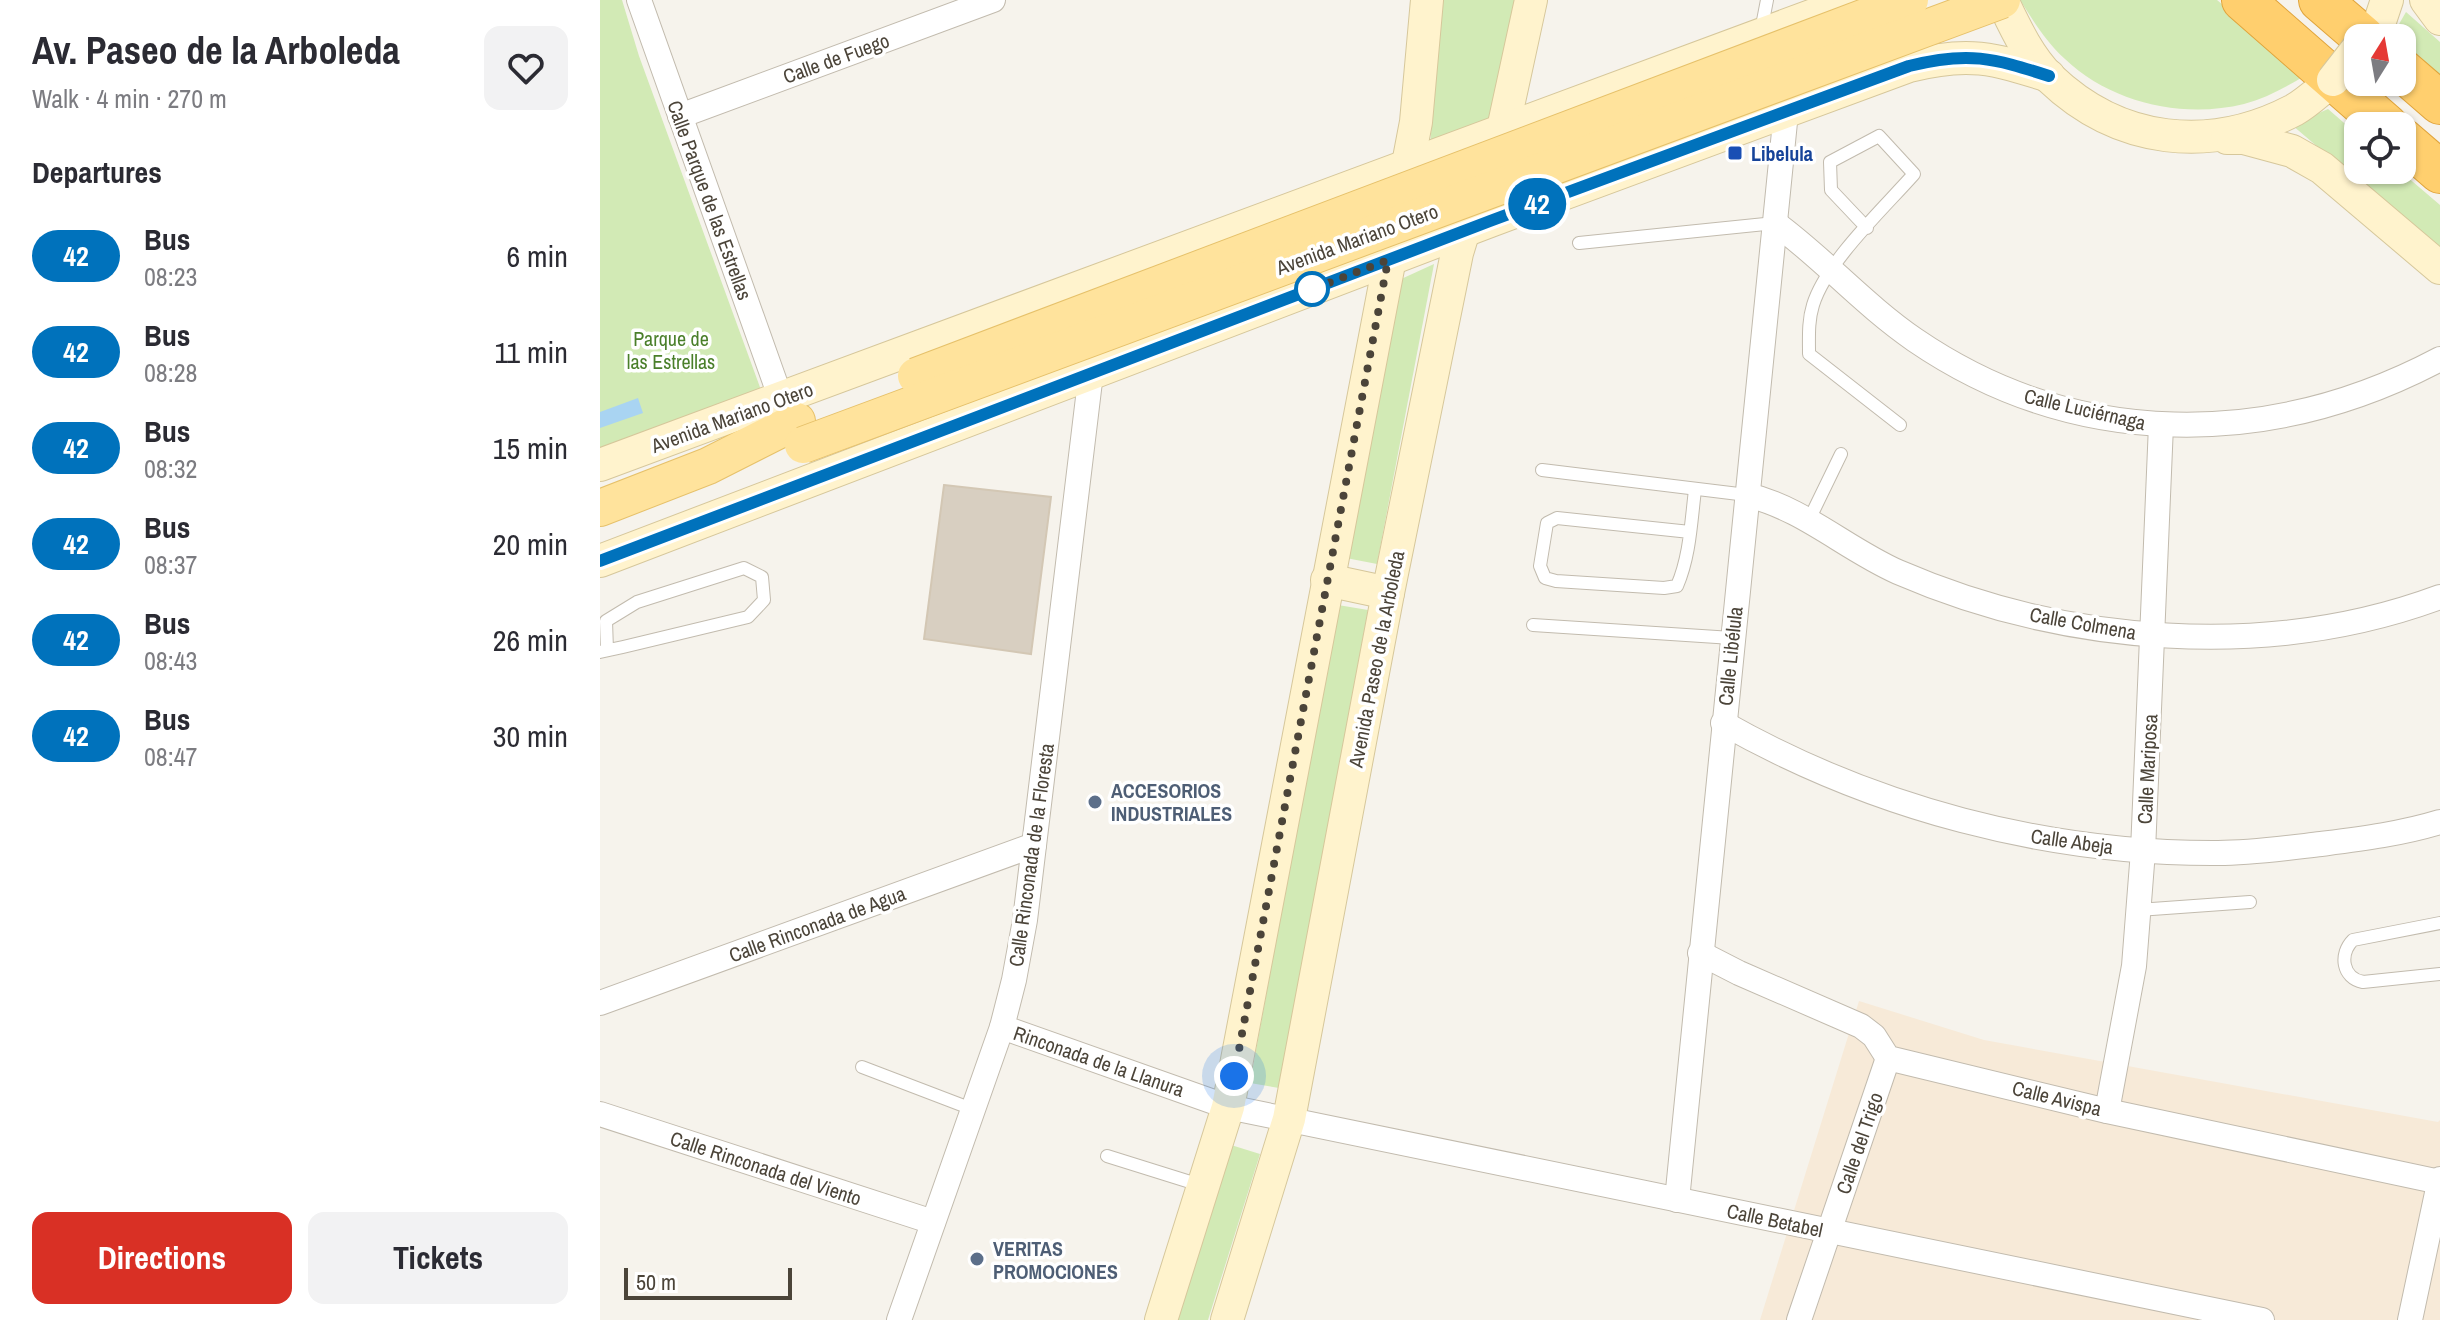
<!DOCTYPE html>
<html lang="en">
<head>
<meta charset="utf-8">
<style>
  :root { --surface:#fff; --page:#f2f2f3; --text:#2b2b33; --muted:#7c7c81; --accent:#d93025 }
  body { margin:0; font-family:"Archivo Narrow",sans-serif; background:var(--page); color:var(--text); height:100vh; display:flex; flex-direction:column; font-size:30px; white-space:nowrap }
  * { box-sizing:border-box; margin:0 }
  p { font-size:26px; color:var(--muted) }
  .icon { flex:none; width:44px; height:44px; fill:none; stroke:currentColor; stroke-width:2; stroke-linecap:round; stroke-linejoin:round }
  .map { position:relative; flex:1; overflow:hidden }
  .details { display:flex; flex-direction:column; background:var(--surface); width:600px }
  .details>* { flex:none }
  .badge { padding:0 16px; border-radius:26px; font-size:28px; line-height:52px }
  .needle { width:52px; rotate:11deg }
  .fabs { position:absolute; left:1744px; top:24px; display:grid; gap:16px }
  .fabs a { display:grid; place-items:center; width:72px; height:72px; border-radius:16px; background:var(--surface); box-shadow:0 2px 6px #0004; font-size:40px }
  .scale { position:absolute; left:24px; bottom:20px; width:168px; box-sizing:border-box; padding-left:8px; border:4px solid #4b4439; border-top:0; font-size:22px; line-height:28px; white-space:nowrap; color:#4b4439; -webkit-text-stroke:6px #fff; paint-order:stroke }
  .you { position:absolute; width:40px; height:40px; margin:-20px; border:6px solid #fff; border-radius:50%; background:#1a73e8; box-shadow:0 0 0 12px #1a73e833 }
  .map>.badge { position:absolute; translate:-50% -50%; box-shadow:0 0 0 4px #fff }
  h2 { padding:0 32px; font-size:30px; line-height:72px }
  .round { display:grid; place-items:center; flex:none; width:84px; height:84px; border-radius:16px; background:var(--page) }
  .summary { display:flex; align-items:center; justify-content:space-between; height:136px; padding:0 32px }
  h1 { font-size:38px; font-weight:800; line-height:60px }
  .cta { display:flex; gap:16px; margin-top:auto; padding:16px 32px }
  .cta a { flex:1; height:92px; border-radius:16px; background:var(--accent); color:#fff; font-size:32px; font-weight:800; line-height:92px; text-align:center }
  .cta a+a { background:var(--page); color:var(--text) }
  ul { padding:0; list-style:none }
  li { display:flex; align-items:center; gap:24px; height:96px; padding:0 32px }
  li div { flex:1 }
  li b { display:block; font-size:30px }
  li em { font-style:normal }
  li .badge { min-width:88px; font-weight:700; text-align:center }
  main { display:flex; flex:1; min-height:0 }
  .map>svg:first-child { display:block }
  .commercial { fill:#f7ead8 }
  .green { fill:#d2eab5 }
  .water { fill:#a9d4f2 }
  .building { fill:#d8cfc1; stroke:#d3c7b4; stroke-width:2 }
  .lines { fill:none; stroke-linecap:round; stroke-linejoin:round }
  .lane-casing { stroke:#c2bbae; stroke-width:14 }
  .street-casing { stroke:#c2bbae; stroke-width:26 }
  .secondary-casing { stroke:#d6c79b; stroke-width:34 }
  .primary-casing { stroke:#e6c16a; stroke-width:38 }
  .highway-casing { stroke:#e0a43c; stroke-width:44 }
  .lane { stroke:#fff; stroke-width:12 }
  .street { stroke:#fff; stroke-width:24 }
  .secondary { stroke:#fff3cd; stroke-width:32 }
  .primary { stroke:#ffe39c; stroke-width:36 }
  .highway { stroke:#ffcf6e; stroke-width:42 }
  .secondary-bridge-casing { stroke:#d6c79b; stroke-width:34; stroke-linecap:butt }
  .primary-bridge-casing { stroke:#e6c16a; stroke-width:38; stroke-linecap:butt }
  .secondary-bridge { stroke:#fff3cd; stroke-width:32 }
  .primary-bridge { stroke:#ffe39c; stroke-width:36 }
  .line-casing { stroke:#fff; stroke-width:18 }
  .line { stroke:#0072bc; stroke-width:12 }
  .walk { stroke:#4b4439; stroke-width:8; stroke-dasharray:0 14.4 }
  .transit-dot { fill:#1a4fb4; stroke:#fff; stroke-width:3 }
  .stop-dot { fill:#fff; stroke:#0072bc; stroke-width:4 }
  .service-dot { fill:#5c6f8a; stroke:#fff; stroke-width:3 }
  .labels { text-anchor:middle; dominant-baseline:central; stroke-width:7; stroke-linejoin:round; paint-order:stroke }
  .street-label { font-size:20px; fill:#4b4439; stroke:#fff }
  .transit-label { font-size:20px; font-weight:bold; fill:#164399; stroke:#fff; text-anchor:start }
  .park-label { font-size:20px; fill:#4a7f2a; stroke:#fff }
  .service-label { font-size:20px; font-weight:bold; fill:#4e5e75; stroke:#fff; text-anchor:start }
</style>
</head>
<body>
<main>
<section class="details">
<div class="summary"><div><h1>Av. Paseo de la Arboleda</h1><p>Walk · 4 min · 270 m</p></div><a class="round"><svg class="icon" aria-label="heart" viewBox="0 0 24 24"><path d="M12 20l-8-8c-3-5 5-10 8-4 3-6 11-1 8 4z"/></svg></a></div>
<h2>Departures</h2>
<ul>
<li><span class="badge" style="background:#0072bc;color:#fff">42</span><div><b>Bus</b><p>08:23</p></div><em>6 min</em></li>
<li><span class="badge" style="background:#0072bc;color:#fff">42</span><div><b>Bus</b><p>08:28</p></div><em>11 min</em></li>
<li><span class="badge" style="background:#0072bc;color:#fff">42</span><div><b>Bus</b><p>08:32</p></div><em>15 min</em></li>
<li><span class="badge" style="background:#0072bc;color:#fff">42</span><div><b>Bus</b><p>08:37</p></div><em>20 min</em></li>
<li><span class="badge" style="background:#0072bc;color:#fff">42</span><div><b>Bus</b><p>08:43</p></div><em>26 min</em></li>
<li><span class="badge" style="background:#0072bc;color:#fff">42</span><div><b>Bus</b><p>08:47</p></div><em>30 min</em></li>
</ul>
<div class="cta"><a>Directions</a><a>Tickets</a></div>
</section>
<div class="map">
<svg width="1840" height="1320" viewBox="0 0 1840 1320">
  <rect width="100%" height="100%" fill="#f6f3ec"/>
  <polygon class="commercial" points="1259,1001 1384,1040 1838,1122 1840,1120 1840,1320 1160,1320"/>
  <g class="green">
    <polygon points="0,0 22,0 39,56 161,390 0,453"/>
    <polygon points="841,0 918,0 892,123 830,147"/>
    <path d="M 1420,0 L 1617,0 L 1706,75 C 1686,87 1666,98 1644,104 C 1583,119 1511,103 1465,59 C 1446,42 1434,22 1420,0 Z"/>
    <polygon points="1806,12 1840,42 1840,91 1802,58 1802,38 1791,38"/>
    <polygon points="1728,109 1758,135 1758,170 1799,170 1840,205 1840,251 1692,125"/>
    <polygon points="834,264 777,564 746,558 799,280"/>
    <polygon points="738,605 768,610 679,1088 650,1083"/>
    <polygon points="631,1145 660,1154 608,1320 576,1320"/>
  </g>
  <polygon class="water" points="38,398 43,413 0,428 0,412"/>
  <polygon class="building" points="344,485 451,497 431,654 324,639"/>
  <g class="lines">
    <defs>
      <g id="lane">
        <polyline points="1161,31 1167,0"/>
        <path d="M 1267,228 L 1231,190 L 1230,162 L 1279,136 L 1314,174 C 1284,208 1226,262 1213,305 C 1208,321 1209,337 1209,354 L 1300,425"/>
        <polyline points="979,243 1175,223"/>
        <polyline points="942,470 1147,495"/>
        <polyline points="1208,522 1241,454"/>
        <path d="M 1090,532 L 957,518 L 947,523 L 940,566 L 945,578 L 956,581 L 1064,588 L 1077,586 C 1090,556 1091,522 1095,490"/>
        <polyline points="933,625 1132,638"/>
        <polyline points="0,652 23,647 148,617 164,600 162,577 144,568 37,602 6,621 7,650"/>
        <polyline points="1538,910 1650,902"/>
        <path d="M 1840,923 L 1753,940 C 1739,954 1742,978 1763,982 L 1840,974"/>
        <polyline points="262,1067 372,1109"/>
        <polyline points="507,1156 603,1186"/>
      </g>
      <g id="street">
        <polyline points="39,0 181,399"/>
        <polyline points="80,116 393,0"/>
        <path d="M 1175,223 C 1224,259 1264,305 1315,340 C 1476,450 1670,449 1840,359"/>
        <path d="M 1147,495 C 1203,508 1246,549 1298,572 C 1464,644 1668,661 1840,597"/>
        <path d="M 1123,723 C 1273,808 1446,854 1618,853 C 1652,853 1687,848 1721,844 C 1760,839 1801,834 1840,822"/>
        <polyline points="1100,953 1139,973 1261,1026 1274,1036 1288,1058 1507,1111 1840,1182"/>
        <polyline points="0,1003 434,845"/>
        <polyline points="402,1027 628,1107 1662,1320"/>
        <polyline points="1507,1111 1534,966 1543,851 1561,425"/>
        <polyline points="0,1114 333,1222"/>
        <polyline points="1077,1200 1186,112"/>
        <polyline points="299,1320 402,1027 414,980 425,920 491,373"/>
        <polyline points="1199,1320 1288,1058"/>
        <polyline points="1810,1320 1840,1179"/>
      </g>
      <g id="secondary">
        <path d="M 1402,0 C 1415,27 1428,56 1450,78 C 1519,144 1610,154 1694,110 C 1708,102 1720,90 1733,80"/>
        <polyline points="1826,0 1840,19"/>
        <polyline points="1766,38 1780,21 1787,0"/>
        <polyline points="1627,138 1644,138 1692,151 1722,168 1840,268"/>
        <polyline points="884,174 903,129 931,0"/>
        <polyline points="0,465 1254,0"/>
        <path d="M 0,561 L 890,221 L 1309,66 C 1368,51 1393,58 1449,76"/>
        <polyline points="727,580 788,593"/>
        <polyline points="561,1320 628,1107 816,122 827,0"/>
        <polyline points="627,1320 689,1119 788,593 857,253 868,217"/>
      </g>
      <polyline id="primary" points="0,508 108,466 197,421"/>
      <g id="highway">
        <polyline points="1643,0 1787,126"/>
        <polyline points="1720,0 1764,38"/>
        <polyline points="1802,70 1840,103"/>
        <polyline points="1802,139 1840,172"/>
      </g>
    </defs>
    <use href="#lane" class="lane-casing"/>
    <use href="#street" class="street-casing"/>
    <use href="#secondary" class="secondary-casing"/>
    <use href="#primary" class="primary-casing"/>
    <use href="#highway" class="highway-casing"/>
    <use href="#lane" class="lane"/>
    <use href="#street" class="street"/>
    <use href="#secondary" class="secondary"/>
    <use href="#primary" class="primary"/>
    <use href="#highway" class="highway"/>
    <defs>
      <polyline id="secondary-bridge" points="1733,80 1758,48"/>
      <g id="primary-bridge">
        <polyline points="316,376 1310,0"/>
        <polyline points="203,445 1402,0"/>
      </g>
    </defs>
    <use href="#secondary-bridge" class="secondary-bridge-casing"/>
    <use href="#primary-bridge" class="primary-bridge-casing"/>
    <use href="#secondary-bridge" class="secondary-bridge"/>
    <use href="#primary-bridge" class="primary-bridge"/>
  </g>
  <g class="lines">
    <defs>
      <path id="line" d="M 0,561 L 890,221 L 1309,66 C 1368,51 1393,58 1449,76"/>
    </defs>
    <use href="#line" class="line-casing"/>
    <use href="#line" class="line"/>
    <polyline class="walk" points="634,1076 788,260 710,290 712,289"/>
  </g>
  <rect class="transit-dot" x="1127" y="145" width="16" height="16" rx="4"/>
  <circle class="stop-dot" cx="712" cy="289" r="16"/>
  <g class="service-dot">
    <circle cx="495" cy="802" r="8"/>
    <circle cx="377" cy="1259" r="8"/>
  </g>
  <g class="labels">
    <g class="street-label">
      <text transform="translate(236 58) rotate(-20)">Calle de Fuego</text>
      <text transform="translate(110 200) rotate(70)">Calle Parque de las Estrellas</text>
      <text transform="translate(757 239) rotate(-20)">Avenida Mariano Otero</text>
      <text transform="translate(1485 409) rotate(13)">Calle Luciérnaga</text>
      <text transform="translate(132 417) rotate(-20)">Avenida Mariano Otero</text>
      <text transform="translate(1483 623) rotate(10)">Calle Colmena</text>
      <text transform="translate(1130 656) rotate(-84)">Calle Libélula</text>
      <text transform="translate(776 659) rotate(-79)">Avenida Paseo de la Arboleda</text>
      <text transform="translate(1547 769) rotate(-87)">Calle Mariposa</text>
      <text transform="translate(1472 841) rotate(8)">Calle Abeja</text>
      <text transform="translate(431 855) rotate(-82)">Calle Rinconada de la Floresta</text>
      <text transform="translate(217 924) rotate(-20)">Calle Rinconada de Agua</text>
      <text transform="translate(499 1061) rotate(19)">Rinconada de la Llanura</text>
      <text transform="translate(1457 1098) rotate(14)">Calle Avispa</text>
      <text transform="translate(1259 1143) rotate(-71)">Calle del Trigo</text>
      <text transform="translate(166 1168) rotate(18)">Calle Rinconada del Viento</text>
      <text transform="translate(1175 1220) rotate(12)">Calle Betabel</text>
    </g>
    <g class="transit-label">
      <text x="1151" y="153">Libelula</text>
    </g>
    <g class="park-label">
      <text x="71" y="338">Parque de<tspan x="71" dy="23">las Estrellas</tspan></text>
    </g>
    <g class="service-label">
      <text x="511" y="790">ACCESORIOS<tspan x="511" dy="23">INDUSTRIALES</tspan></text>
      <text x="393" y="1248">VERITAS<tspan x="393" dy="23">PROMOCIONES</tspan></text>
    </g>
  </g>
</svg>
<div class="fabs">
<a><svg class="needle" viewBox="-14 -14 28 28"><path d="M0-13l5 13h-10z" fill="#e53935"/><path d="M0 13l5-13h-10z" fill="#7c7c81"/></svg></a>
<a><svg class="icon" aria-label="locate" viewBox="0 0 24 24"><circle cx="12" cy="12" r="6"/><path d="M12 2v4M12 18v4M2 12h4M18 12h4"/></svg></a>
</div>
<div class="scale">50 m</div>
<div class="you" style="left:634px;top:1076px"></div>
<b class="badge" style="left:937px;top:204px;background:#0072bc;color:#fff">42</b>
</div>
</main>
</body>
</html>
